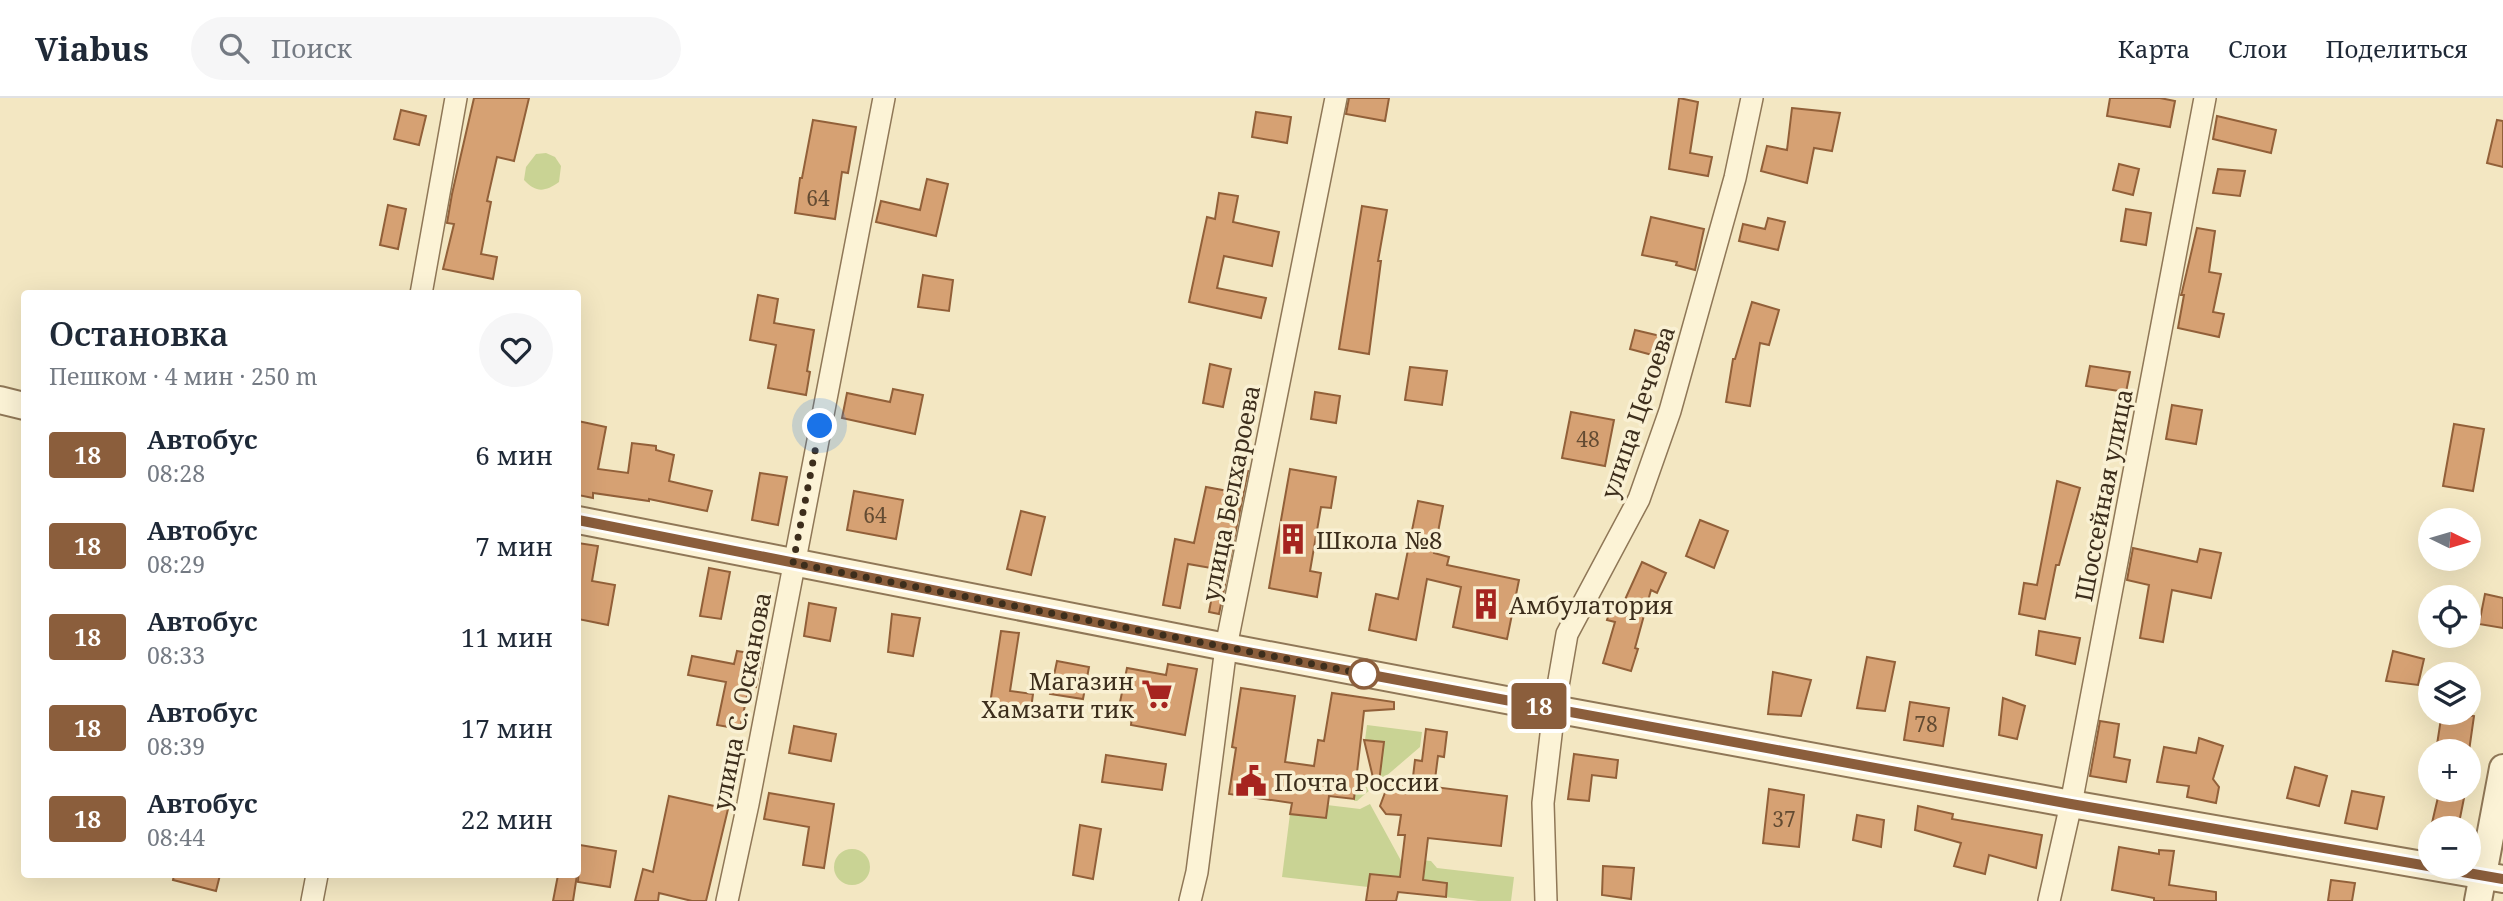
<!DOCTYPE html>
<html lang="ru">
<head>
<meta charset="utf-8">
<style>
  :root { --surface:#fff; --page:#f6f6f7; --text:#1f2937; --muted:#747a83; --line:#e0e1e3 }
  body { margin:0; font-family:"Noto Serif",serif; background:var(--page); color:var(--text); height:100vh; display:flex; flex-direction:column; font-size:26px; white-space:nowrap }
  * { box-sizing:border-box; margin:0 }
  p { font-size:23px; color:var(--muted) }
  .icon { flex:none; width:38px; height:38px; fill:none; stroke:currentColor; stroke-width:2; stroke-linecap:round; stroke-linejoin:round }
  .map { position:relative; flex:1; overflow:hidden }
  .panel { position:absolute; left:21px; top:192px; width:560px; height:588px; display:flex; flex-direction:column; background:var(--surface); border-radius:7px; box-shadow:0 7px 28px #0002 }
  .panel>* { flex:none }
  .badge { padding:0 14px; border-radius:5px; font-size:24px; line-height:46px }
  .needle { width:46px; rotate:95deg }
  .buttons { position:absolute; left:2418px; top:410px; display:grid; gap:14px }
  .buttons a { display:grid; place-items:center; width:63px; height:63px; border-radius:50%; background:var(--surface); box-shadow:0 7px 28px #0002; font-size:35px }
  .you { position:absolute; width:35px; height:35px; margin:-18px; border:5px solid #fff; border-radius:50%; background:#1a73e8; box-shadow:0 0 0 10px #1a73e833 }
  .map>.badge { position:absolute; translate:-50% -50%; box-shadow:0 0 0 4px #fff }
  .round { display:grid; place-items:center; flex:none; width:74px; height:74px; border-radius:37px; background:var(--page) }
  .summary { display:flex; align-items:center; justify-content:space-between; height:119px; padding:0 28px }
  h1 { font-size:33px; font-weight:600; line-height:52px }
  ul { padding:0; list-style:none }
  li { display:flex; align-items:center; gap:21px; height:91px; padding:0 28px }
  li div { flex:1 }
  li b { display:block; font-size:26px }
  li em { font-style:normal }
  li .badge { min-width:77px; font-weight:700; text-align:center }
  header { display:flex; align-items:center; gap:42px; box-sizing:border-box; height:98px; padding:0 35px; background:var(--surface); border-bottom:2px solid var(--line) }
  header strong { font-size:33px }
  nav { display:flex; gap:38px; margin-inline-start:auto; font-size:24px }
  .search { width:490px; height:63px; background:var(--page); display:flex; align-items:center; gap:18px; box-sizing:border-box; padding:0 24px; border-radius:38px; color:var(--muted); font-size:26px }
  .map>svg:first-child { display:block }
  .green { fill:#c9d394 }
  .building { fill:#d6a173; stroke:#926039; stroke-width:2 }
  .lines { fill:none; stroke-linecap:round; stroke-linejoin:round }
  .minor-casing { stroke:#8f7757; stroke-width:24 }
  .tertiary-casing { stroke:#8f7757; stroke-width:30 }
  .minor { stroke:#fcf3d6; stroke-width:21 }
  .tertiary { stroke:#fcf3d6; stroke-width:26 }
  .line-casing { stroke:#fff; stroke-width:16 }
  .line { stroke:#8b5e3c; stroke-width:10 }
  .walk { stroke:#3d2e1c; stroke-width:7; stroke-dasharray:0 12.6 }
  .stop-dot { fill:#fff; stroke:#8b5e3c; stroke-width:3.5 }
  .labels { text-anchor:middle; dominant-baseline:central; stroke-width:7; stroke-linejoin:round; paint-order:stroke }
  .number-label { font-size:21px; fill:#634b32 }
  .street-label { font-size:24px; fill:#3d2e1c; stroke:#f9f0d3 }
  .poi-label { font-size:24px; fill:#3d2e1c; stroke:#f9f0d3; text-anchor:start }
</style>
</head>
<body>
<header>
<strong>Viabus</strong>
<div class="search"><svg class="icon" aria-label="search" viewBox="0 0 24 24"><circle cx="10" cy="10" r="6"/><path d="M15 15l6 6"/></svg>Поиск</div>
<nav><a>Карта</a><a>Слои</a><a>Поделиться</a></nav>
</header>
<div class="map">
<svg width="2503" height="803" viewBox="0 0 2503 803">
  <rect width="100%" height="100%" fill="#f3e7c2"/>
  <g class="green">
    <path d="M 546,55 L 555,59 L 561,68 L 559,84 C 545,94 536,95 524,82 L 526,69 L 536,56 Z"/>
    <polygon points="1367,627 1422,634 1420,649 1357,703 1354,703 1357,674 1361,674 1360,682 1378,684 1383,644 1365,642"/>
    <polygon points="1370,706 1405,770 1404,780 1370,776 1368,789 1282,779 1290,716 1325,720 1327,707 1360,711"/>
    <circle cx="852" cy="769" r="18"/>
    <polygon points="1421,762 1431,763 1437,770 1514,779 1511,803 1478,803 1445,799 1447,785 1412,781"/>
  </g>
  <g class="building">
    <polygon points="474,0 529,0 514,63 497,59 487,103 491,104 481,156 497,159 493,181 443,171 454,126 447,125 452,96"/>
    <polygon points="1349,0 1389,0 1385,23 1346,16"/>
    <polygon points="1679,0 1698,4 1690,55 1712,59 1708,78 1669,71"/>
    <polygon points="2110,0 2160,0 2175,3 2170,29 2107,18"/>
    <polygon points="1792,10 1840,15 1832,53 1814,50 1807,85 1761,73 1767,48 1787,52"/>
    <polygon points="401,12 426,18 419,47 394,41"/>
    <polygon points="1256,14 1291,19 1287,45 1252,39"/>
    <polygon points="2217,18 2276,32 2271,55 2213,41"/>
    <polygon points="813,22 856,29 848,75 842,74 835,121 795,115 800,80 802,80"/>
    <polygon points="2497,22 2503,23 2503,69 2487,65"/>
    <polygon points="2119,66 2139,71 2133,97 2113,92"/>
    <polygon points="2218,71 2245,73 2240,98 2213,95"/>
    <polygon points="927,81 948,86 936,138 876,124 881,103 920,112"/>
    <polygon points="1219,95 1238,98 1233,124 1279,134 1272,168 1224,158 1217,190 1266,200 1261,220 1189,204 1207,119 1215,121"/>
    <polygon points="388,107 406,111 398,151 380,147"/>
    <polygon points="1362,108 1387,112 1378,163 1381,163 1369,256 1339,251"/>
    <polygon points="2126,111 2151,115 2146,147 2121,143"/>
    <polygon points="1651,119 1704,131 1695,172 1676,167 1677,164 1642,157"/>
    <polygon points="1768,120 1785,124 1778,152 1739,143 1743,126 1765,131"/>
    <polygon points="2197,130 2215,133 2209,174 2221,176 2213,214 2224,216 2219,239 2178,230 2184,197 2181,197 2182,194"/>
    <polygon points="923,177 953,182 949,213 918,209"/>
    <polygon points="758,197 778,201 774,225 814,232 807,273 810,274 806,297 768,290 776,247 750,242"/>
    <polygon points="1752,204 1779,212 1769,247 1760,245 1750,308 1726,304 1733,261 1735,261"/>
    <polygon points="1635,232 1673,241 1667,261 1630,251"/>
    <polygon points="1210,266 1231,271 1223,309 1203,305"/>
    <polygon points="2090,268 2130,274 2126,294 2086,288"/>
    <polygon points="1410,269 1447,273 1442,307 1405,302"/>
    <polygon points="893,291 923,297 915,336 842,320 847,295 890,304"/>
    <polygon points="1315,294 1340,298 1336,325 1311,321"/>
    <polygon points="2172,307 2202,312 2196,346 2166,341"/>
    <polygon points="1571,314 1614,322 1605,368 1562,360"/>
    <polygon points="578,323 606,329 598,371 628,375 632,345 656,348 656,352 674,357 669,383 712,393 707,413 649,401 649,403 593,395 593,400 578,397"/>
    <polygon points="2454,326 2484,331 2473,393 2443,388"/>
    <polygon points="1231,370 1248,373 1219,516 1209,514 1217,471 1188,466 1180,510 1163,507 1175,441 1194,445 1206,389 1228,393"/>
    <polygon points="1290,371 1336,379 1331,410 1321,409 1310,473 1321,475 1317,499 1269,490"/>
    <polygon points="760,375 787,379 778,427 752,422"/>
    <polygon points="2057,383 2080,390 2059,467 2056,467 2045,521 2019,516 2024,485 2037,487"/>
    <polygon points="854,393 903,402 896,441 847,432"/>
    <polygon points="1418,403 1443,408 1434,455 1449,459 1447,467 1519,482 1507,541 1453,529 1461,489 1427,481 1416,542 1369,532 1376,496 1398,501"/>
    <polygon points="1021,413 1045,419 1031,477 1007,471"/>
    <polygon points="1700,422 1728,433 1714,470 1686,458"/>
    <polygon points="578,445 598,448 592,483 615,487 608,527 578,521"/>
    <polygon points="2133,450 2197,464 2200,451 2221,455 2211,500 2172,492 2163,544 2140,540 2149,487 2127,482"/>
    <polygon points="1642,464 1666,475 1657,495 1651,492 1635,550 1638,551 1631,573 1603,565 1615,524 1607,522 1613,503 1623,506"/>
    <polygon points="709,470 730,474 721,521 700,518"/>
    <polygon points="2485,496 2503,500 2503,530 2479,526"/>
    <polygon points="809,505 836,510 830,543 804,538"/>
    <polygon points="892,516 920,520 913,558 888,554"/>
    <polygon points="1001,533 1019,535 1010,593 1033,596 1031,611 990,606"/>
    <polygon points="2039,533 2080,540 2075,566 2036,557"/>
    <polygon points="737,553 762,557 756,589 749,588 740,631 717,627 726,584 688,577 692,558 734,566"/>
    <polygon points="2393,553 2424,561 2418,587 2386,583"/>
    <polygon points="1867,559 1895,564 1885,613 1857,610"/>
    <polygon points="1057,563 1089,569 1083,601 1050,596"/>
    <polygon points="1168,566 1197,571 1185,637 1131,627 1132,617 1118,614 1127,570 1166,577"/>
    <polygon points="1773,574 1811,582 1801,618 1768,616"/>
    <polygon points="1241,590 1295,598 1285,664 1314,668 1318,642 1324,643 1332,595 1394,604 1394,611 1364,613 1354,701 1329,698 1326,720 1290,716 1292,705 1229,696 1236,650 1232,649"/>
    <polygon points="2003,600 2025,608 2017,641 1999,637"/>
    <polygon points="1910,604 1949,610 1943,648 1904,642"/>
    <polygon points="2442,614 2474,618 2469,653 2436,653"/>
    <polygon points="2100,623 2119,626 2114,659 2130,662 2126,684 2090,678"/>
    <polygon points="794,628 836,636 831,663 789,655"/>
    <polygon points="1426,631 1447,634 1444,659 1438,658 1434,689 1507,698 1501,748 1428,740 1423,782 1447,785 1446,799 1398,794 1396,803 1366,803 1370,776 1400,779 1405,737 1398,737 1401,717 1386,716 1380,708 1389,684 1412,687 1415,662 1422,663"/>
    <polygon points="2199,640 2223,648 2213,681 2219,689 2216,705 2187,699 2189,688 2157,684 2164,649 2196,655"/>
    <polygon points="1364,642 1384,644 1378,692 1376,692"/>
    <polygon points="1574,656 1618,662 1616,680 1592,677 1589,703 1568,701"/>
    <polygon points="1106,657 1166,666 1162,692 1102,684"/>
    <polygon points="2295,669 2327,678 2319,708 2287,700"/>
    <polygon points="1769,691 1804,697 1799,749 1763,745"/>
    <polygon points="2352,693 2384,699 2377,731 2345,725"/>
    <polygon points="769,695 834,706 824,770 803,767 809,729 764,721"/>
    <polygon points="2439,695 2464,700 2458,730 2432,725"/>
    <polygon points="669,698 728,711 706,803 692,803 659,795 658,803 635,803 643,771 653,774"/>
    <polygon points="1918,708 1953,716 1952,721 2042,737 2036,770 1989,757 1985,776 1954,768 1961,745 1915,732"/>
    <polygon points="1857,717 1884,722 1881,749 1853,742"/>
    <polygon points="1080,727 1101,731 1093,781 1073,777"/>
    <polygon points="580,747 616,753 610,789 578,784"/>
    <polygon points="2119,749 2159,756 2159,752 2174,753 2169,787 2216,794 2216,803 2154,803 2154,800 2112,792"/>
    <polygon points="1603,768 1634,770 1631,801 1602,797"/>
    <polygon points="174,777 220,777 216,793 173,782"/>
    <polygon points="558,777 577,777 573,803 553,803"/>
    <polygon points="2331,782 2355,785 2352,803 2328,803"/>
  </g>
  <g class="lines">
    <defs>
      <g id="minor">
        <polyline points="421,196 456,0"/>
        <polyline points="312,803 317,777"/>
        <polyline points="727,803 748,706 884,0"/>
        <polyline points="1190,803 1197,774 1226,549 1336,0"/>
        <polyline points="1546,803 1543,705 1554,611 1567,536 1639,401 1670,313 1735,80 1752,0"/>
        <polyline points="2049,803 2071,706 2205,0"/>
      </g>
      <g id="tertiary">
        <polyline points="0,302 24,308"/>
        <polyline points="578,422 1226,549 1554,611 2071,706 2503,781"/>
        <polyline points="2478,803 2503,670"/>
      </g>
    </defs>
    <use href="#minor" class="minor-casing"/>
    <use href="#tertiary" class="tertiary-casing"/>
    <use href="#minor" class="minor"/>
    <use href="#tertiary" class="tertiary"/>
  </g>
  <g class="lines">
    <defs>
      <polyline id="line" points="578,422 1226,550 1527,606 2071,706 2503,781"/>
    </defs>
    <use href="#line" class="line-casing"/>
    <use href="#line" class="line"/>
    <polyline class="walk" points="820,328 793,465 1364,576"/>
  </g>
  <defs>
    <symbol id="building-bare" viewBox="-9 -9 18 18"><path d="M-4-6H4V6H1V3H-1V6H-4ZM-2.5-4.3h1.7v1.8h-1.7ZM.8-4.3h1.7v1.8H.8ZM-2.5-1h1.7V.8h-1.7ZM.8-1h1.7V.8H.8Z" fill="#a6241f" stroke="#f9f0d3" stroke-width="2.5" paint-order="stroke"/></symbol>
    <symbol id="supermarket-bare" viewBox="-9 -9 18 18"><path d="M-6-5.5h2.5l.6 2H6L4.5 2H-2.5L-4.4-4H-6ZM-1.5 3.2a1.3 1.3 0 1 0 .1 0ZM3 3.2a1.3 1.3 0 1 0 .1 0Z" fill="#a6241f" stroke="#f9f0d3" stroke-width="2.5" paint-order="stroke"/></symbol>
    <symbol id="civic-bare" viewBox="-9 -9 18 18"><path d="M-.6-6.5H3V-4.5H.6V-3L4-1V1h2V6H-6V1h2V-1L-.6-3ZM-1.2 2.5V6h2.4V2.5Z" fill="#a6241f" stroke="#f9f0d3" stroke-width="2.5" paint-order="stroke"/></symbol>
  </defs>
  <g fill-rule="evenodd">
    <use href="#building-bare" x="1271" y="419" width="44" height="44"/>
    <use href="#building-bare" x="1464" y="484" width="44" height="44"/>
    <use href="#supermarket-bare" x="1135" y="574" width="44" height="44"/>
    <use href="#civic-bare" x="1229" y="661" width="44" height="44"/>
  </g>
  <circle class="stop-dot" cx="1364" cy="576" r="14"/>
  <g class="labels">
    <g class="number-label">
      <text x="818" y="100">64</text>
      <text x="1588" y="341">48</text>
      <text x="875" y="417">64</text>
      <text x="1926" y="626">78</text>
      <text x="1784" y="721">37</text>
    </g>
    <g class="street-label">
      <text transform="translate(1637 314) rotate(-71)">улица Цечоева</text>
      <text transform="translate(1230 395) rotate(-79)">улица Белхароева</text>
      <text transform="translate(2103 397) rotate(-79)">Шоссейная улица</text>
      <text transform="translate(741 603) rotate(-79)">улица С. Осканова</text>
    </g>
    <g class="poi-label">
      <text x="1316" y="441">Школа №8</text>
      <text x="1509" y="506">Амбулатория</text>
      <text x="1134" y="582" text-anchor="end">Магазин<tspan x="1134" dy="28">Хамзати тик</tspan></text>
      <text x="1274" y="683">Почта России</text>
    </g>
  </g>
</svg>
<div class="buttons">
<a><svg class="needle" viewBox="-14 -14 28 28"><path d="M0-13l5 13h-10z" fill="#e53935"/><path d="M0 13l5-13h-10z" fill="#747a83"/></svg></a>
<a><svg class="icon" aria-label="locate" viewBox="0 0 24 24"><circle cx="12" cy="12" r="6"/><path d="M12 2v4M12 18v4M2 12h4M18 12h4"/></svg></a>
<a><svg class="icon" aria-label="layers" viewBox="0 0 24 24"><path d="M12 4l9 5-9 5-9-5zM3 14l9 5 9-5"/></svg></a>
<a>+</a>
<a>−</a>
</div>
<div class="you" style="left:820px;top:328px"></div>
<b class="badge" style="left:1539px;top:608px;background:#8b5e3c;color:#fff">18</b>
<section class="panel">
<div class="summary"><div><h1>Остановка</h1><p>Пешком · 4 мин · 250 m</p></div><a class="round"><svg class="icon" aria-label="heart" viewBox="0 0 24 24"><path d="M12 20l-8-8c-3-5 5-10 8-4 3-6 11-1 8 4z"/></svg></a></div>
<ul>
<li><span class="badge" style="background:#8b5e3c;color:#fff">18</span><div><b>Автобус</b><p>08:28</p></div><em>6 мин</em></li>
<li><span class="badge" style="background:#8b5e3c;color:#fff">18</span><div><b>Автобус</b><p>08:29</p></div><em>7 мин</em></li>
<li><span class="badge" style="background:#8b5e3c;color:#fff">18</span><div><b>Автобус</b><p>08:33</p></div><em>11 мин</em></li>
<li><span class="badge" style="background:#8b5e3c;color:#fff">18</span><div><b>Автобус</b><p>08:39</p></div><em>17 мин</em></li>
<li><span class="badge" style="background:#8b5e3c;color:#fff">18</span><div><b>Автобус</b><p>08:44</p></div><em>22 мин</em></li>
</ul>
</section>
</div>
</body>
</html>
